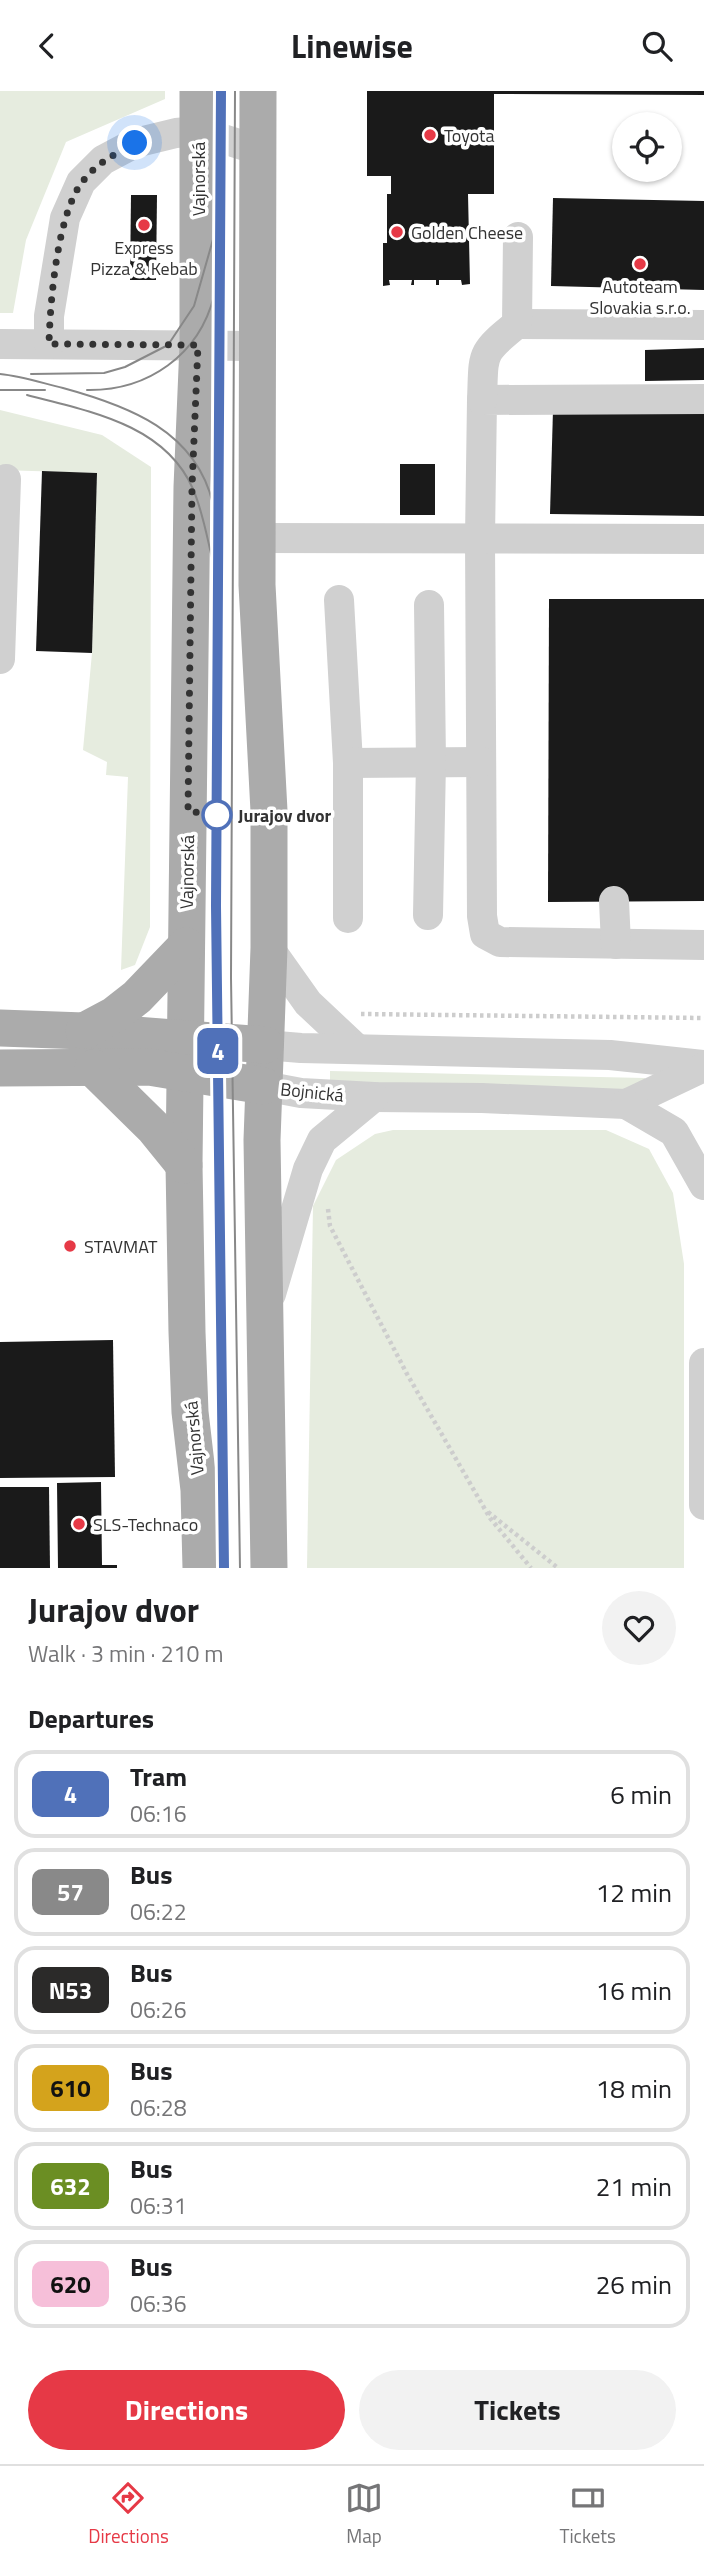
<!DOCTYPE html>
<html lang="en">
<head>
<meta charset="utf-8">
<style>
  :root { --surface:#fff; --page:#f2f2f2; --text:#202124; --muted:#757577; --line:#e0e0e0; --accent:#e63946 }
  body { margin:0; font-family:"Titillium Web",sans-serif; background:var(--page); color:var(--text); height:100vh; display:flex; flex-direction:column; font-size:26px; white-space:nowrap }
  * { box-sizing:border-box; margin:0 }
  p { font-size:23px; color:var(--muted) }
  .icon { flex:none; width:38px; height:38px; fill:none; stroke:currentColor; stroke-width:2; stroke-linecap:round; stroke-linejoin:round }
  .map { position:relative; height:1477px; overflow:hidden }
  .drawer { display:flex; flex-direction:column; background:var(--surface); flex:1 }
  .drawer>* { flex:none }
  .badge { padding:0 14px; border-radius:10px; font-size:24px; line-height:46px }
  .tools { position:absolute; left:612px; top:21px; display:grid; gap:14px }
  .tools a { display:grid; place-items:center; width:70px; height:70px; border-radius:50%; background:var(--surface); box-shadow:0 2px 5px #0004; font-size:35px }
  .you { position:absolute; width:35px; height:35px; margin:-18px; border:5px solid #fff; border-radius:50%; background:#1a73e8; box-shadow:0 0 0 10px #1a73e833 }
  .map>.badge { position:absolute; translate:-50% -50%; box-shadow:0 0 0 4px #fff }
  h2 { padding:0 28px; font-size:26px; line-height:63px }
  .round { display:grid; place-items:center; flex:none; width:74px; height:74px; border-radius:37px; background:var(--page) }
  .headline { display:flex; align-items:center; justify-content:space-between; height:119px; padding:0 28px }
  h1 { font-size:33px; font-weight:700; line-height:52px }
  .cta { display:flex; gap:14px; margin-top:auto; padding:14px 28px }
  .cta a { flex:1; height:80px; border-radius:42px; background:var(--accent); color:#fff; font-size:28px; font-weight:700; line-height:80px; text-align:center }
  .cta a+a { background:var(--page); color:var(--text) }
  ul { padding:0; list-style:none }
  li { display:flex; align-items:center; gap:21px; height:88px; margin:0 14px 10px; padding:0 14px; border:4px solid var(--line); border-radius:21px }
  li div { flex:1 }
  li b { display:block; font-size:26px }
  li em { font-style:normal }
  li .badge { min-width:77px; font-weight:700; text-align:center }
  header { display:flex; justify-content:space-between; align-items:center; height:91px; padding:0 28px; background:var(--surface); font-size:32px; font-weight:700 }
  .tab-bar { display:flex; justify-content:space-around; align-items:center; height:98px; border-top:2px solid var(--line); background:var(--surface); font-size:19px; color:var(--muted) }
  .tab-bar a { display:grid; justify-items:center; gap:4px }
  .tab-bar .current { color:var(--accent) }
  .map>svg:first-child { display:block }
  .green { fill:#e6ecdf }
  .building { fill:#1a1a1a }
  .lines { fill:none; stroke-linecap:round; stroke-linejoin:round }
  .path { stroke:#cdcdcd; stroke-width:4.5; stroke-dasharray:3.5 3.5; stroke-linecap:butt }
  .minor { stroke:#d0d0d0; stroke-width:30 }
  .major { stroke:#ababab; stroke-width:37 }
  .tram { stroke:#888; stroke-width:2 }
  .line-casing { stroke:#fff; stroke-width:16 }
  .line { stroke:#5071b9; stroke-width:10 }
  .walk { stroke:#333; stroke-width:7; stroke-dasharray:0 12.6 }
  .poi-dot { fill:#e63946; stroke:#fff; stroke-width:2.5 }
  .stop-dot { fill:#fff; stroke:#5071b9; stroke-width:3.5 }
  .labels { text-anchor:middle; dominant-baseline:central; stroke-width:7; stroke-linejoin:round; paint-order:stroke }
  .poi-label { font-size:18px; fill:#333; stroke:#fff; text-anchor:start }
  .street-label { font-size:18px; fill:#333; stroke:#fff }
  .stop-label { font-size:18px; font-weight:bold; fill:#333; stroke:#fff; text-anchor:start }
</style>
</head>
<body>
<header><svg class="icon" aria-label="back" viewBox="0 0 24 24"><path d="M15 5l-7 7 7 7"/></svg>Linewise<svg class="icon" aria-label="search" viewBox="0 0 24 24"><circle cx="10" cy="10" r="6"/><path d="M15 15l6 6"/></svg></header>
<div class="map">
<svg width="704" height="1477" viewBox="0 0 704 1477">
  <rect width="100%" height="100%" fill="#fff"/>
  <g class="green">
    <polygon points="0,0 165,0 165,8 66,51 26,149 13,222 0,222"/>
    <polygon points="0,319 102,344 151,376 150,836 135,874 121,879 128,686 106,684 107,671 83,659 92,562 97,382 0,379"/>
    <polygon points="330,980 645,987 644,999 330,996"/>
    <polygon points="393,1039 606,1039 649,1058 673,1102 684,1173 684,1477 307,1477 313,1115 336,1069 375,1043"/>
  </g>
  <g class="building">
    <polygon points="367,0 704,0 704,4 494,3 494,103 468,103 470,193 462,194 461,189 439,189 439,194 436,194 436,189 414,189 414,194 411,194 412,189 389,189 390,194 383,195 383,152 387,152 387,103 391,103 391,85 367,85"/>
    <polygon points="131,104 157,104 156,189 130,189"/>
    <polygon points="553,107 704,110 704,199 551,195"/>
    <polygon points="704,257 704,289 645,290 645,259"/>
    <polygon points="553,319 704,319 704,425 550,423"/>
    <rect x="400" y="373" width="35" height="51"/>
    <polygon points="42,380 97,382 92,562 36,560"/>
    <polygon points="549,508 704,508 704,810 548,811"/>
    <polygon points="113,1249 115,1386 0,1387 0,1251"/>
    <polygon points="101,1391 102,1474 117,1474 117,1477 58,1477 57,1392"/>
    <polygon points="0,1396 49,1396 50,1477 0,1477"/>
  </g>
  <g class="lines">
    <g class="path">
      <polyline points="361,923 704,927"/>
      <polyline points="328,1118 330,1135 407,1283 490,1427 531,1477"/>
      <polyline points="488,1421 558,1477"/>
    </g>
    <g class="minor">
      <polyline points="517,233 704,234"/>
      <polyline points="0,253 258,255"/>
      <polyline points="49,253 49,225 65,127 81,91 103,69 135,52 176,42 198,40 258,59"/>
      <polyline points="704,308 482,309 480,447 482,825 485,843 500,851 704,854"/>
      <path d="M 482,309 C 484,263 479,263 517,233 L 518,146"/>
      <polyline points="256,447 704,448"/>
      <polyline points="339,509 348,672 348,827"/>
      <polyline points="0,568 6,388"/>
      <polyline points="348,672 481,671"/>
      <polyline points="614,810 616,853"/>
      <polyline points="428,824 431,671 429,514"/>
      <polyline points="269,857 308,912 357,958"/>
      <polyline points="265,954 301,957 610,964 704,974"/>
      <polyline points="264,995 301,1002 374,1006 482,1007 626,1013 704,976"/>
      <polyline points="626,1013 674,1041 704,1094"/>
      <polyline points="271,1203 308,1078 322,1049 374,1006"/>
      <polyline points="704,1272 704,1414"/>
    </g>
    <g class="major">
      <polyline points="198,0 198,254 192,396 184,1074 187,1241 190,1321 199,1399 201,1477"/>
      <polyline points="258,0 257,494 269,720 269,857 262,1049 269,1477"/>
      <polyline points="0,937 84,940 265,954"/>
      <polyline points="84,940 114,924 137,906 186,855"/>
      <polyline points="0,977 149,976 264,995"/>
      <polyline points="93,977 154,1037 184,1074"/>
    </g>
    <g class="tram">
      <polyline points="221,0 216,815 224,1477"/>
      <polyline points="235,0 231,887 240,1477"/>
      <path d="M 0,283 C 21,285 42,292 63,297 C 129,315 196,340 213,413"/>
      <polyline points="31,283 104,282 125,276 168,254 194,215 214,145"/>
      <polyline points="0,299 45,299"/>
      <path d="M 87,299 C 148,300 199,264 214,205"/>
      <path d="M 27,304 C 88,320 165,333 193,398 C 203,421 207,447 213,471"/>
    </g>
  </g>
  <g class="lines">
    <defs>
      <polyline id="line" points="221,0 216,815 224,1477"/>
    </defs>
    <use href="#line" class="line-casing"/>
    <use href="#line" class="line"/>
    <path class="walk" d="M 135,52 C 115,63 97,72 83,90 C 57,122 50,212 49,253 L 198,254 L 192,396 L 188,720 L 217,724"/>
  </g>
  <g class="poi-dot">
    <circle cx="430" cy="44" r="7"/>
    <circle cx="144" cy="134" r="7"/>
    <circle cx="397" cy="141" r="7"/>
    <circle cx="640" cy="173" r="7"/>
    <circle cx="70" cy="1155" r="7"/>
    <circle cx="79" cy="1433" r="7"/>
  </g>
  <circle class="stop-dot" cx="217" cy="724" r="14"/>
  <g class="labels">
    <g class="poi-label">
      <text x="444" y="44">Toyota</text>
      <text x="411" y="141">Golden Cheese</text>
      <text x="144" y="156" text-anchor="middle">Express<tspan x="144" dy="21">Pizza &amp; Kebab</tspan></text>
      <text x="640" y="195" text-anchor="middle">Autoteam<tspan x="640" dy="21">Slovakia s.r.o.</tspan></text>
      <text x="84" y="1155">STAVMAT</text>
      <text x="93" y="1433">SLS-Technaco</text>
    </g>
    <g class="street-label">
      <text transform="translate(198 88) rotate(-90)">Vajnorská</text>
      <text transform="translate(187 781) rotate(-89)">Vajnorská</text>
      <text transform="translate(312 1001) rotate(6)">Bojnická</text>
      <text transform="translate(194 1347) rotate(-95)">Vajnorská</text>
    </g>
    <g class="stop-label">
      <text x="238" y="724">Jurajov dvor</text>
    </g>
  </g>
</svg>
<div class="tools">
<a><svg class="icon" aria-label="locate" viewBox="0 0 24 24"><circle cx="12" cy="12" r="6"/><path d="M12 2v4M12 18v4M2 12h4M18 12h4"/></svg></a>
</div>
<div class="you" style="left:135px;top:52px"></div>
<b class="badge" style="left:218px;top:960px;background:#5071b9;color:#fff">4</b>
</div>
<section class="drawer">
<div class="headline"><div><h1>Jurajov dvor</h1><p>Walk · 3 min · 210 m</p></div><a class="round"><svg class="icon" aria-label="heart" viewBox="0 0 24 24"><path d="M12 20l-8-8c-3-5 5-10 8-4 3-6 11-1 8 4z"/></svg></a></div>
<h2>Departures</h2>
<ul>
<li><span class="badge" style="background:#5071b9;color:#fff">4</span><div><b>Tram</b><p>06:16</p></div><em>6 min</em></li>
<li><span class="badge" style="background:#898989;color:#fff">57</span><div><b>Bus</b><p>06:22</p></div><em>12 min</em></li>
<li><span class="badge" style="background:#2b2a29;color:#fff">N53</span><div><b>Bus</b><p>06:26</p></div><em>16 min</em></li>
<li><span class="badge" style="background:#d4a31c;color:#111">610</span><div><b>Bus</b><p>06:28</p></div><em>18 min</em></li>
<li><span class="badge" style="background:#6b8e23;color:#fff">632</span><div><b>Bus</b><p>06:31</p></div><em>21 min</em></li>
<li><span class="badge" style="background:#f6bfd9;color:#111">620</span><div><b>Bus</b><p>06:36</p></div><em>26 min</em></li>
</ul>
<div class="cta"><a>Directions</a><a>Tickets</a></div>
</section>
<nav class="tab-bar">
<a class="current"><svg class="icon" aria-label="directions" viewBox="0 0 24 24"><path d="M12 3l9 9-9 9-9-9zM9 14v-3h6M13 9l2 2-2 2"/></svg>Directions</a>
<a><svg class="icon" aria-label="map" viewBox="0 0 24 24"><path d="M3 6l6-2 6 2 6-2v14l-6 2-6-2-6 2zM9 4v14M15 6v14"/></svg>Map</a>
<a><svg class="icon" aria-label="tickets" viewBox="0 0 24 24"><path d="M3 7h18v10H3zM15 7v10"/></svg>Tickets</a>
</nav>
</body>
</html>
